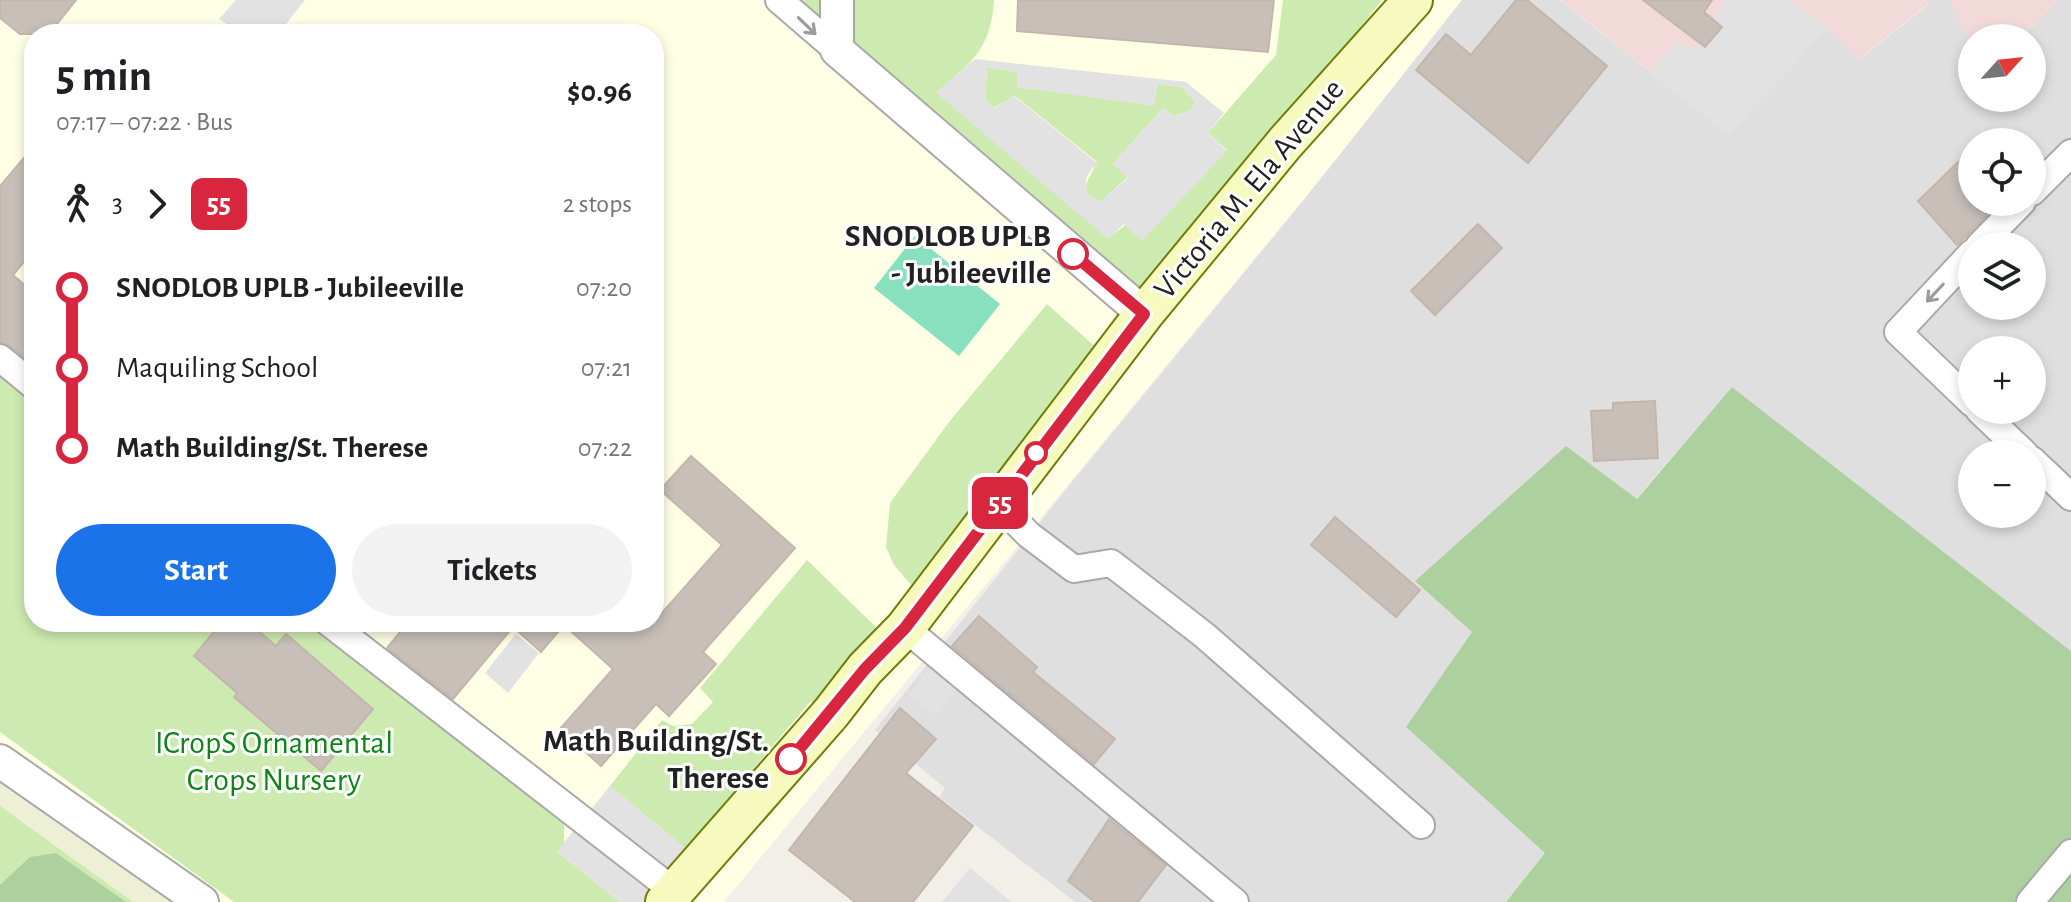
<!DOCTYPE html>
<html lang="en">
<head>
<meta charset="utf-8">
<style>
  :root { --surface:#fff; --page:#f2f2f2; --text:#202124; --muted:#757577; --accent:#1a73e8 }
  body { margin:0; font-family:"Alegreya Sans",sans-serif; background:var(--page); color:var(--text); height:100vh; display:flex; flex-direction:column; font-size:30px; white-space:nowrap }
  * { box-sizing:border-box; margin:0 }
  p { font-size:26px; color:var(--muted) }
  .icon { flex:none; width:44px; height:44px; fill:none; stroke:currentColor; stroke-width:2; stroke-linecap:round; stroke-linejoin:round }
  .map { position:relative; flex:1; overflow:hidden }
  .panel { position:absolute; left:24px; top:24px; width:640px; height:608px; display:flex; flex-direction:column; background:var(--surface); border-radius:32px; box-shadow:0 4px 12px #0003 }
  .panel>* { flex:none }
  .badge { padding:0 16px; border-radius:12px; font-size:28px; line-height:52px }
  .needle { width:52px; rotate:63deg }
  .fabs { position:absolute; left:1958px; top:24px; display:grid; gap:16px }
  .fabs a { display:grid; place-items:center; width:88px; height:88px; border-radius:50%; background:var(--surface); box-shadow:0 4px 12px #0003; font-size:40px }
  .map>.badge { position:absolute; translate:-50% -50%; box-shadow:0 0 0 4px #fff }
  .legs { display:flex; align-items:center; gap:12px; height:88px; padding:0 32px; font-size:26px }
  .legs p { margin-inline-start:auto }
  .overview { display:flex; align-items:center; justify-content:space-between; height:136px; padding:0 32px }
  h1 { font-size:44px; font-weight:700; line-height:60px }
  .button { display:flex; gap:16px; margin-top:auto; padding:16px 32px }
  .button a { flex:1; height:92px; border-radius:48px; background:var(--accent); color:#fff; font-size:32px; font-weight:700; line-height:92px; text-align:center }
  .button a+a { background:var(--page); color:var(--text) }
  ul { padding:0 32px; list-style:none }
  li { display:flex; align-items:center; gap:28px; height:80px; font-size:30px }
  li i { display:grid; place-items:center; width:12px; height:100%; margin:0 10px; background:currentColor }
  li i::after { content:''; width:20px; height:20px; margin:-10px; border:6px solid; border-radius:50%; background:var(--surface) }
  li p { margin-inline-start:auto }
  li:first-child i { background:linear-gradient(#0000 50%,currentColor 0) }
  li:last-child i { background:linear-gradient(currentColor 50%,#0000 0) }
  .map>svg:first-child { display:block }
  .residential { fill:#e0dfdf; fill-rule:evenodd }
  .commercial { fill:#f2dad9 }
  .education { fill:#ffffe5; fill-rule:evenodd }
  .farmland { fill:#eef0d5 }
  .grass { fill:#cdebb0 }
  .forest { fill:#add19e }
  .pitch { fill:#88e0be }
  .parking { fill:#e2e2e2; fill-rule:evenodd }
  .building { fill:#c7bfb8; stroke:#c4b6ab; stroke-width:2 }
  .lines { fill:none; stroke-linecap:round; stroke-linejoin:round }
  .minor-casing { stroke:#a9a9a9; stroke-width:30 }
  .tertiary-casing { stroke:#a9a9a9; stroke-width:36 }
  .secondary-casing { stroke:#707d05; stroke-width:42 }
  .minor { stroke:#fff; stroke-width:26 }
  .tertiary { stroke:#fff; stroke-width:32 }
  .secondary { stroke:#f7fabf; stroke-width:38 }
  .oneway { stroke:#9c9c9c }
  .line-1-casing { stroke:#fff; stroke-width:18 }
  .line-1 { stroke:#d7263d; stroke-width:12 }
  .stop-1-dot { fill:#fff; stroke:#d7263d; stroke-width:4 }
  .labels { text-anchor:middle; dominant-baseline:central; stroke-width:6; stroke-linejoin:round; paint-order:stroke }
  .street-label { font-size:32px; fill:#222; stroke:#fff }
  .stop-label { font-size:32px; font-weight:bold; fill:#222; stroke:#fff; text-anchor:end }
  .park-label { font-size:32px; fill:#0c8416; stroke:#fff }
</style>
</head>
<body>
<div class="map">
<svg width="2071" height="902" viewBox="0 0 2071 902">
  <rect width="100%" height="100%" fill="#f2efe9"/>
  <path class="residential" d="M 1457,0 L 1560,0 L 1729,134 L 1827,28 L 1861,58 L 1928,5 L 1927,0 L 1950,0 L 1972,47 L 1972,98 L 2032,98 L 2032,38 L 2021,38 L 2058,0 L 2071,0 L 2071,651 L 1732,387 L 1636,499 L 1415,580 L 1472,632 L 1407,727 L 1546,853 L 1506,902 L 1075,902 L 939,797 L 945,788 L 875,730 L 1072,482 L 1303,201 ZM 1972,142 L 2032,142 L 2032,202 L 1972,202 ZM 1972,246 L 2032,246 L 2032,306 L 1972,306 ZM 1972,350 L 2032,350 L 2032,410 L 1972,410 ZM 1972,454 L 2032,454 L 2032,514 L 1972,514 Z"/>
  <g class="commercial">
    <polygon points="1561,0 1927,0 1928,4 1860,58 1827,29 1729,134"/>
    <polygon points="1950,0 2058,0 2021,38 1972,38 1972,47"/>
  </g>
  <path class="education" d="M 0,0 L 1462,0 L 1326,172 L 724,902 L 0,902 ZM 34,34 L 654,34 L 654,622 L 34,622 Z"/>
  <polygon class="farmland" points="0,768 179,902 0,902"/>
  <g class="grass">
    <path d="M 789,0 L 994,0 C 991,49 972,62 937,92 L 1108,238 L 1227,150 L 1208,133 L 1276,55 L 1283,0 L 1382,0 L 1144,304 Z"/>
    <polygon points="987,67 1018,72 1017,87 1154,105 1157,84 1182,87 1196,103 1189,111 1173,116 1163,108 1113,164 1128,177 1100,202 1089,196 1085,186 1097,162 1015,96 993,108 985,100"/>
    <polygon points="1047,304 1099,350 914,588 894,565 886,547 890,503 949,422"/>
    <polygon points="0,367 34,394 34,622 321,622 564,812 564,845 558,852 620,902 234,902 0,732"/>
    <polygon points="807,560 881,632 823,704 810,702 717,812 717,835 698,859 610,786 662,720 673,726 692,724 713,702 700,688"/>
    <polygon points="0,806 133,902 0,902"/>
  </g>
  <g class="forest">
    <polygon points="1732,387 2071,651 2071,902 1506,902 1545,853 1406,727 1472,632 1415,581 1566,446 1637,499"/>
    <polygon points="56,853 126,902 0,902 0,885 30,857"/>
  </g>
  <polygon class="pitch" points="915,236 1000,304 959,356 874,288"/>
  <g class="parking">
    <polygon points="236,0 305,0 278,34 243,34 219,19"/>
    <polygon points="1726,0 1791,0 1827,28 1729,134 1650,74 1676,42 1694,50"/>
    <path d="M 975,59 L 1186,82 L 1224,113 L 1208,133 L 1227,151 L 1142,241 L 1124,224 L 1108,239 L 936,93 ZM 987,67 L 1018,72 L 1017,87 L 1154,106 L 1157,84 L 1182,87 L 1196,103 L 1189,111 L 1173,116 L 1163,108 L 1113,164 L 1128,178 L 1100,202 L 1089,196 L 1085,186 L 1087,176 L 1097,163 L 1014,96 L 994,108 L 985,100 Z"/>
    <polygon points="516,634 539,653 508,693 485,673"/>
    <polygon points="932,666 959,687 936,716 909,695"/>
    <polygon points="610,786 698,859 663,902 620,902 557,851"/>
    <polygon points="970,868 1012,902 942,902"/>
  </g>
  <g class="building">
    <polygon points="0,0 76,0 49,34 20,34 0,18"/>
    <polygon points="1018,0 1274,0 1268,52 1017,31"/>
    <polygon points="1516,0 1527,0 1607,66 1528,163 1416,70 1446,34 1471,55"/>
    <polygon points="1643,0 1712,0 1704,12 1722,27 1705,47"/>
    <polygon points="34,146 34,250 13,275 34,293 34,365 10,346 0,342 0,186"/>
    <polygon points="1958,162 1972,186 1972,202 1980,202 1987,215 1957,245 1918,201"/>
    <polygon points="1478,224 1502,248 1435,315 1411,291"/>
    <polygon points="1655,401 1658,458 1594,461 1591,411 1613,410 1613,403"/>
    <polygon points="691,456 795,548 703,652 716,664 669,716 656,704 601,766 560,729 613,669 564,625 541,652 513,627 453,699 387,648 408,622 654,622 722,545 660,490"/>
    <polygon points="1335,517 1420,590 1396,617 1311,545"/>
    <polygon points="979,616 1037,667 1033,672 1115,739 1094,764 952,646"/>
    <polygon points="222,622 248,622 276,646 286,634 373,709 321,771 234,697 237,693 194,656"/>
    <polygon points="900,708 936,739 906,773 973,826 913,902 855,902 789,850"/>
    <polygon points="1109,819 1166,865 1138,902 1095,902 1068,881"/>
  </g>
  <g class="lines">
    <defs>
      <g id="minor">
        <polyline points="779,0 837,50"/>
        <polyline points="2032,192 2071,153"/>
        <polyline points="1979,246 2022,202"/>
        <polyline points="1972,253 1898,332 1972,403"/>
        <polyline points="0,358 34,386"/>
        <polyline points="1979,410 2025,454"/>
        <polyline points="2032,460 2071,497"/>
        <polyline points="999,505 1029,535 1074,569 1111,563 1204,635 1421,825"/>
        <polyline points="328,622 674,891"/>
        <polyline points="905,628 1235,902"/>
        <polyline points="2030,902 2071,853"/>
      </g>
      <g id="tertiary">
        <polyline points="837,0 837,50 1144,314"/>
        <polyline points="0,761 202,902"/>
      </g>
      <polyline id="secondary" points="665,902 831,713 865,669 905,628 1144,314 1285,143 1413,0"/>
    </defs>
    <use href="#minor" class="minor-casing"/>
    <use href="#tertiary" class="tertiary-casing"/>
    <use href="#secondary" class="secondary-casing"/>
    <use href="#minor" class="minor"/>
    <use href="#tertiary" class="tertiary"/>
    <use href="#secondary" class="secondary"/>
  </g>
  <defs><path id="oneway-shaft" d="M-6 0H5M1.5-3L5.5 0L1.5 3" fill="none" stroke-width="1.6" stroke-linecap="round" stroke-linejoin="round" transform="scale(2)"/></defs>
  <g class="oneway">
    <use href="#oneway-shaft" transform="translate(807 26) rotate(44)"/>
    <use href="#oneway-shaft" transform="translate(1935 293) rotate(133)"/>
  </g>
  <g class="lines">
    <defs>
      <polyline id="line-1" points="791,759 865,669 905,628 1144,314 1073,254"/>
    </defs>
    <use href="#line-1" class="line-1-casing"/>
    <use href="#line-1" class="line-1"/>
  </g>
  <g class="stop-1-dot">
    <circle cx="1073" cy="254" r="14"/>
    <circle cx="1036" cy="453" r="10"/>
    <circle cx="791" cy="759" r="14"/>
  </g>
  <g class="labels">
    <g class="street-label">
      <text transform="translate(1249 189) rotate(-50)">Victoria M. Ela Avenue</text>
    </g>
    <g class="stop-label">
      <text x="1051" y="236">SNODLOB UPLB<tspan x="1051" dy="37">- Jubileeville</tspan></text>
      <text x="769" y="741">Math Building/St.<tspan x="769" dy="37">Therese</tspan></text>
    </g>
    <g class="park-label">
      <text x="274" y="743">ICropS Ornamental<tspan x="274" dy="37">Crops Nursery</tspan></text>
    </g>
  </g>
</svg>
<div class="fabs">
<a><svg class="needle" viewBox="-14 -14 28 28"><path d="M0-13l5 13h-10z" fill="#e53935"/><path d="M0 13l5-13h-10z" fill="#757577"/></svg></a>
<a><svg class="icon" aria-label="locate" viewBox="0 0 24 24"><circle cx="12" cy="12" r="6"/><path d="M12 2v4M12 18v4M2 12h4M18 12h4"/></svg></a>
<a><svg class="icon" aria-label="layers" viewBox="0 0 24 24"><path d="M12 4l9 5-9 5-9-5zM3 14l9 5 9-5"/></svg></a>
<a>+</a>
<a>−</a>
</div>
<b class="badge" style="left:1000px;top:503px;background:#d7263d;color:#fff">55</b>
<section class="panel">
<div class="overview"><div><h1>5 min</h1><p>07:17 – 07:22 · Bus</p></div><b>$0.96</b></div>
<div class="legs"><svg class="icon" aria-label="walk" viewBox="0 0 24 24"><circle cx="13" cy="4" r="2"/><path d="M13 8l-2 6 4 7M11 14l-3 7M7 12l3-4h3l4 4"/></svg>3<svg class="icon" aria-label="forward" viewBox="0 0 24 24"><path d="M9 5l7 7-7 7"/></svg><b class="badge" style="background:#d7263d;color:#fff">55</b><p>2 stops</p></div>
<ul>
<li><i style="color:#d7263d"></i><b>SNODLOB UPLB - Jubileeville</b><p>07:20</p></li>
<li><i style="color:#d7263d"></i><span>Maquiling School</span><p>07:21</p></li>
<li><i style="color:#d7263d"></i><b>Math Building/St. Therese</b><p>07:22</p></li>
</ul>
<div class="button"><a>Start</a><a>Tickets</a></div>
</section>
</div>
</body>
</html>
